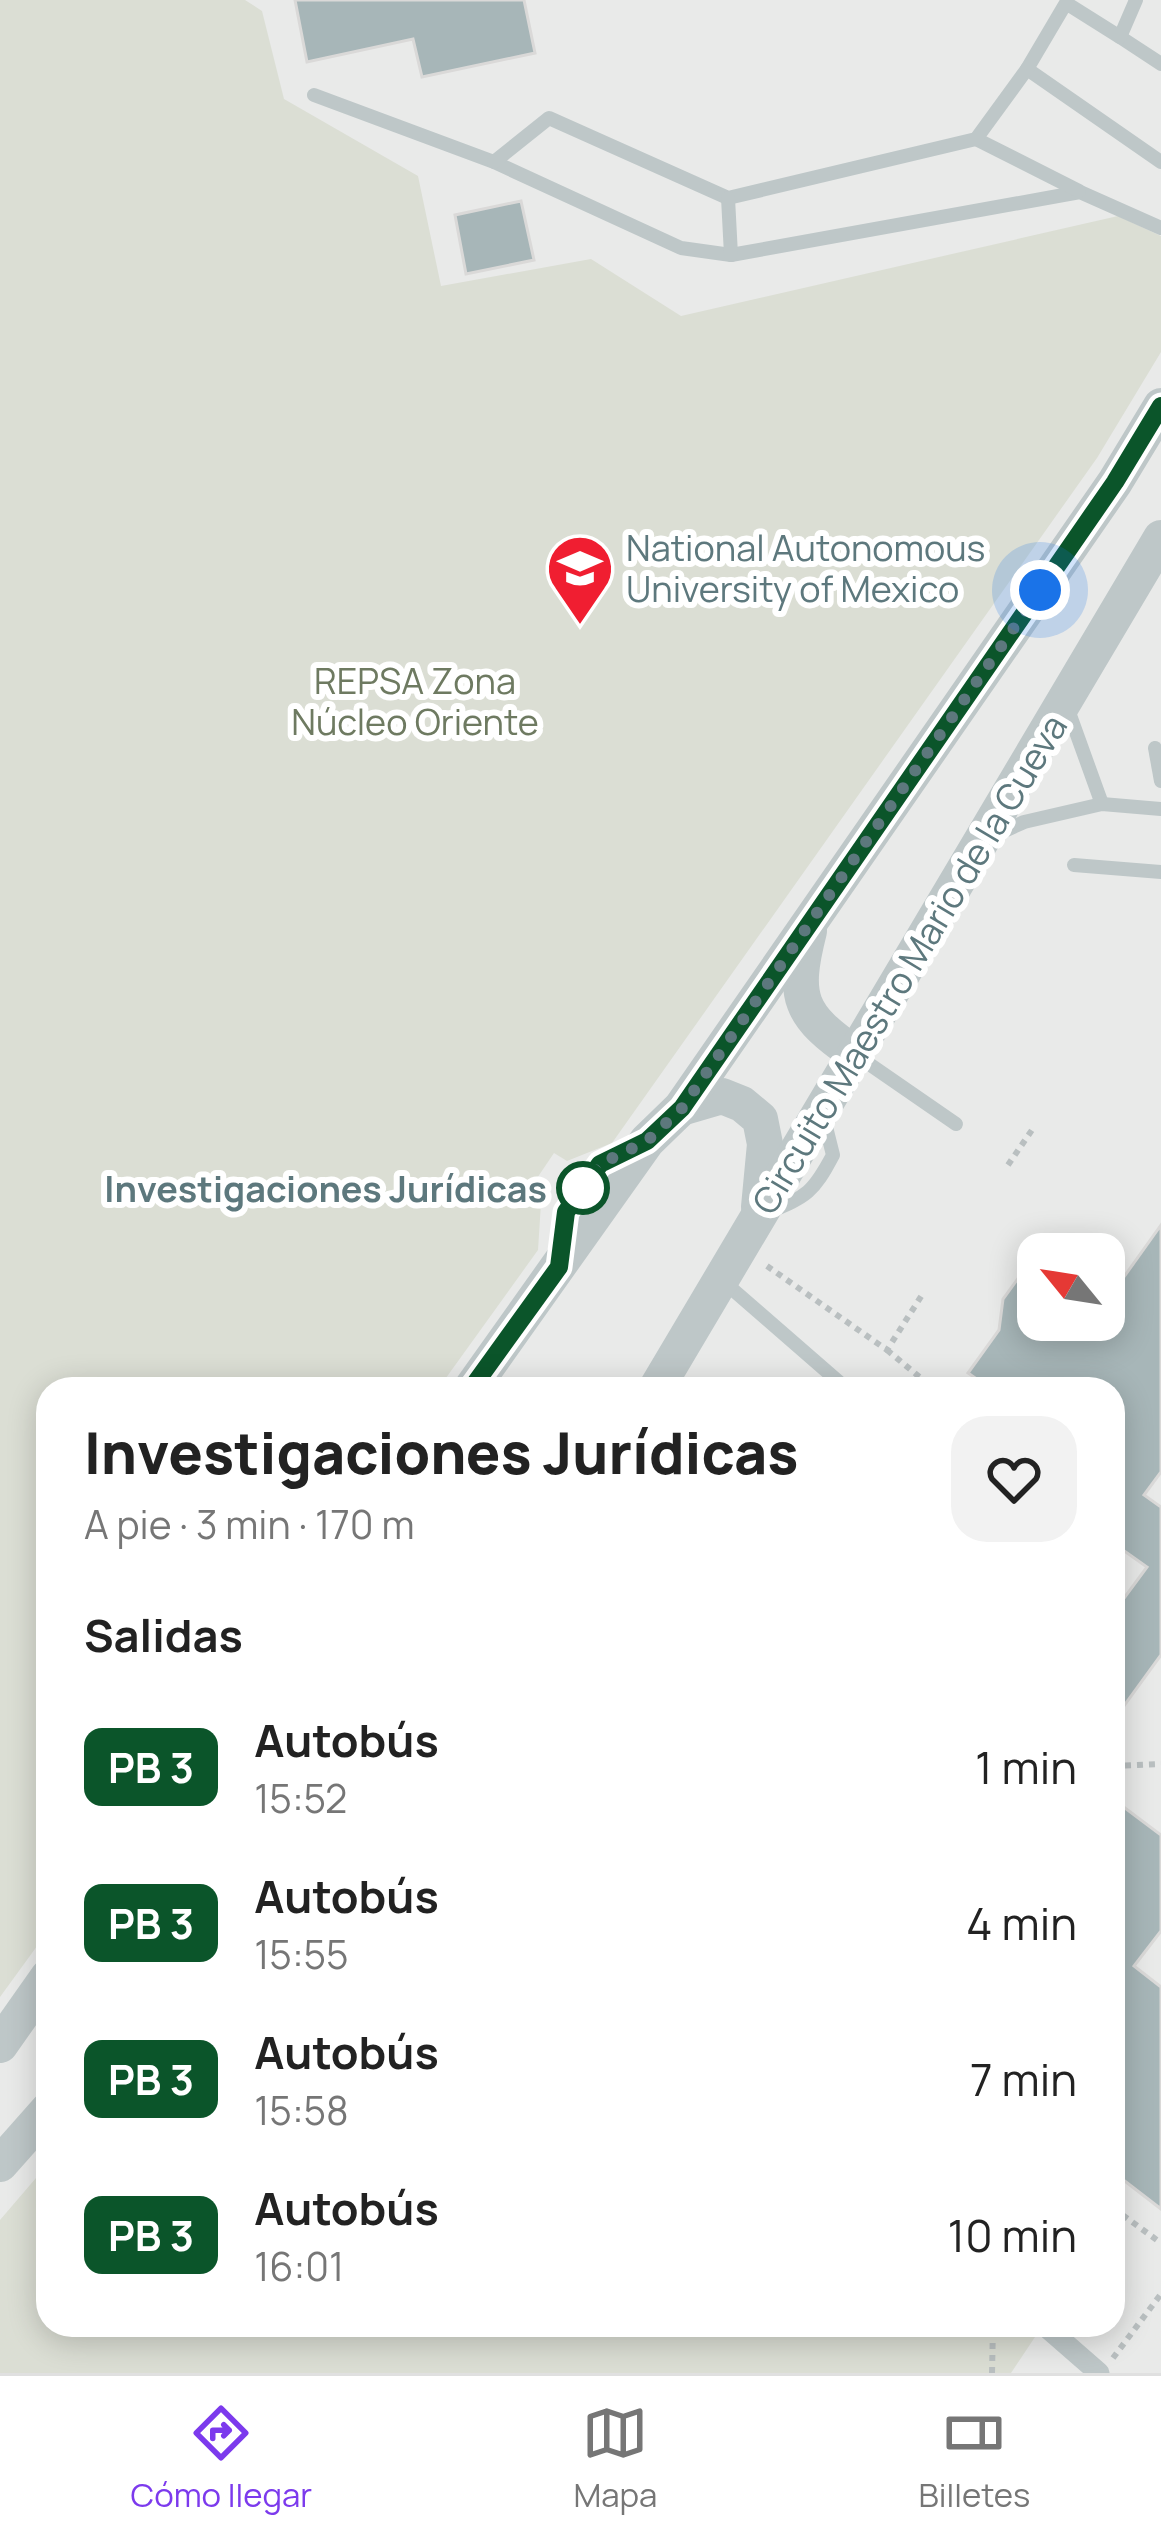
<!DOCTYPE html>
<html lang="es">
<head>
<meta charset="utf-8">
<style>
  :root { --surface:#fff; --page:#f2f2f2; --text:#222; --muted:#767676; --line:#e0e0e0; --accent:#7c3aed }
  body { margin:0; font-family:Manrope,sans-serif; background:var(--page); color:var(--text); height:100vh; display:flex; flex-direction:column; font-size:45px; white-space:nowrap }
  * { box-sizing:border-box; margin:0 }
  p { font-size:39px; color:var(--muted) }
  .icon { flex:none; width:66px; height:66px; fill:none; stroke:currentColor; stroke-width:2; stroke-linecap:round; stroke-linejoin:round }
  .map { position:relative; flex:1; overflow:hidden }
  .side { position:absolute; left:36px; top:1377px; width:1089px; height:960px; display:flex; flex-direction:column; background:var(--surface); border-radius:36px; box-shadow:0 6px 30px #0003 }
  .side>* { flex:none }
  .badge { padding:0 24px; border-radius:18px; font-size:42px; line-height:78px }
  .needle { width:78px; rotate:300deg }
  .fabs { position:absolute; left:1017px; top:1233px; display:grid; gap:24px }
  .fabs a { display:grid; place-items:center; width:108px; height:108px; border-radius:24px; background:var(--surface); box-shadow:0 6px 30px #0003; font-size:60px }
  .you { position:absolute; width:60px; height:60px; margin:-30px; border:9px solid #fff; border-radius:50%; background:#1a73e8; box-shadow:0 0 0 18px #1a73e833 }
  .map>.badge { position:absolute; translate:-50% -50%; box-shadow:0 0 0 6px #fff }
  h2 { padding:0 48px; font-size:45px; line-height:108px }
  .round { display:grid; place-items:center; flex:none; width:126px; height:126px; border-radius:36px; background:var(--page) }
  .overview { display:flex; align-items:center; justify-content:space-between; height:204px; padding:0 48px }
  h1 { font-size:57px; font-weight:800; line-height:90px }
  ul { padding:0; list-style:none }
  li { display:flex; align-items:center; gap:36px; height:156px; padding:0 48px }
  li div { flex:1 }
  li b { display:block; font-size:45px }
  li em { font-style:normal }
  li .badge { min-width:132px; font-weight:700; text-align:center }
  .menu { display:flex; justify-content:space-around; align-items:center; height:168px; border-top:3px solid var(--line); background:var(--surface); font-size:33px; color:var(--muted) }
  .menu a { display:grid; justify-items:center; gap:6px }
  .menu .selected { color:var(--accent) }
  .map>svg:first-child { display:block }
  .built { fill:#e9eae9; fill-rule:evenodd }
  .green { fill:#dbded4 }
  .building { fill:#a7b6b8; stroke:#dad9d8; stroke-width:3 }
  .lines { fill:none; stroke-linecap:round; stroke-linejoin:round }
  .path { stroke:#b9bfc0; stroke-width:6; stroke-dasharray:6 6; stroke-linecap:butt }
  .service { stroke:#bec7c8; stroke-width:14 }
  .pedestrian { stroke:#bec7c8; stroke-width:21 }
  .tertiary { stroke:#bec7c8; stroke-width:36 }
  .line-casing { stroke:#fff; stroke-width:27 }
  .line { stroke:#0b552a; stroke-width:18 }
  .walk { stroke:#5d787d; stroke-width:12; stroke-dasharray:0 21.6 }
  .stop-dot { fill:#fff; stroke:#0b552a; stroke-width:6 }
  .labels { text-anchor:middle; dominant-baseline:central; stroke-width:12; stroke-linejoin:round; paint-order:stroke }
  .poi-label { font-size:36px; fill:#5d787d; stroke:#fff; text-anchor:start }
  .park-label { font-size:36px; fill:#6e7a61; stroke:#fff }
  .street-label { font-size:36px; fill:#5d787d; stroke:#fff }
  .stop-label { font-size:36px; font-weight:bold; fill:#5d787d; stroke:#fff; text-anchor:end }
</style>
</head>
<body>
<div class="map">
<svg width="1161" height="2373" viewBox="0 0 1161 2373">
  <rect width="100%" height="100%" fill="#f8f8f5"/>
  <path class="built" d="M 0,0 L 1161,0 L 1161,2373 L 0,2373 ZM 1038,1254 L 1104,1254 L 1104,1320 L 1038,1320 ZM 48,1389 L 1113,1389 L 1113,2325 L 48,2325 Z"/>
  <g class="green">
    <polygon points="0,0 245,0 262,11 284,99 418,176 441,286 591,259 681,316 1118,216 1161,236 1161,352 1097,458 612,1143 567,1161 554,1153 527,1193 541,1203 538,1250 438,1389 48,1389 48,1931 0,1997"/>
    <polygon points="48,2164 48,2325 1037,2325 1041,2328 1011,2373 0,2373 0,2220"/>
  </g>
  <g class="building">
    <polygon points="295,0 524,0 535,53 422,77 413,39 307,62"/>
    <polygon points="521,201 534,260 466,274 455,215"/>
    <polygon points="1161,1225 1161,1472 1144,1495 1161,1507 1161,1655 1113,1721 1113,1613 1147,1567 1113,1543 1113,1389 991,1389 968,1373 999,1330 1003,1299 1038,1251 1038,1320 1104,1320 1104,1279 1116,1288"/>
    <polygon points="1113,1799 1161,1835 1161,1931 1134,1966 1161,1987 1161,2209 1113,2172"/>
  </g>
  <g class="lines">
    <g class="path">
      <polyline points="1008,1165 1034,1127"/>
      <polyline points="767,1266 887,1350 922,1295"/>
      <polyline points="887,1350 934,1389"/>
      <polyline points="1113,1766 1161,1764"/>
      <polyline points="1113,2208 1161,2243"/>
      <polyline points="1113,2358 1161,2294"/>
      <polyline points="992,2373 993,2325"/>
    </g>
    <g class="service">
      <polyline points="1120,37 1161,64"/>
      <polyline points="1027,69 1161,162"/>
      <polyline points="314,95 494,162 681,248 731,255 1080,192 1161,228"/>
      <polyline points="976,139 1079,191"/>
      <polyline points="494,162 549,118 728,198 976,139 1027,69 1066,3 1120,37 1136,0"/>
      <polyline points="728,198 731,255"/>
      <polyline points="1067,707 1102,804"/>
      <polyline points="1155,748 1161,781"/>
      <polyline points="993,836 1024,822 1102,804 1161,809"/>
      <polyline points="1074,865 1161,872"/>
      <polyline points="859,1057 956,1124"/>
      <path d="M 769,1212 C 807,1196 813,1193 833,1155 L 824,1119"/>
      <path d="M 562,1245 C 567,1201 586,1171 626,1151"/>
      <polyline points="724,1282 847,1389"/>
    </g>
    <polyline class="pedestrian" points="1044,2325 1099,2373"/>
    <g class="tertiary">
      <path d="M 809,931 C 792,998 799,1015 855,1054"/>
      <polyline points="681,1108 722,1096 742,1104 760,1119 765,1144 759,1207"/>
      <polyline points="471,1389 647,1141 681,1108 1115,482 1161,406"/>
      <polyline points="656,1389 1161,538"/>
      <polyline points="0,2045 48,1977"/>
      <polyline points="0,2164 48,2110"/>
    </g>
  </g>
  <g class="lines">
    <defs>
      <polyline id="line" points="471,1389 559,1267 566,1212 600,1164 647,1141 682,1108 1115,482 1161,406"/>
    </defs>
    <use href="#line" class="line-casing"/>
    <use href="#line" class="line"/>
    <polyline class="walk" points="583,1188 600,1164 647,1141 682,1108 1040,590"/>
  </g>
  <defs>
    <symbol id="university-pin" viewBox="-11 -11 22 30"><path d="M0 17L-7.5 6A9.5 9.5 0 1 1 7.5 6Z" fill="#f01e31" stroke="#fff"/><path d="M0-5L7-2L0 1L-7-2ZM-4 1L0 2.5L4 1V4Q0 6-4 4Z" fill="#fff"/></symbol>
  </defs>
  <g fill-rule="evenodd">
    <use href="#university-pin" x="542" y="530" width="76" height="104"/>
  </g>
  <circle class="stop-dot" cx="583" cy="1188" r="24"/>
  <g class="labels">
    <g class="poi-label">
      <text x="626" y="547">National Autonomous<tspan x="626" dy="41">University of Mexico</tspan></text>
    </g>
    <g class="park-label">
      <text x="415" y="680">REPSA Zona<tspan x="415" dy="41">Núcleo Oriente</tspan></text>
    </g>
    <g class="street-label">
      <text transform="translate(909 964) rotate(-59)">Circuito Maestro Mario de la Cueva</text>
    </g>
    <g class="stop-label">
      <text x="547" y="1188">Investigaciones Jurídicas</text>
    </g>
  </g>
</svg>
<div class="fabs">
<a><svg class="needle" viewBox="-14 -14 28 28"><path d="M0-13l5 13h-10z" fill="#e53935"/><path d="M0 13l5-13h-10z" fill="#767676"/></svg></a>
</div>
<div class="you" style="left:1040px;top:590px"></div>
<section class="side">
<div class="overview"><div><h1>Investigaciones Jurídicas</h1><p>A pie · 3 min · 170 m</p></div><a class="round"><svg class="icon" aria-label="heart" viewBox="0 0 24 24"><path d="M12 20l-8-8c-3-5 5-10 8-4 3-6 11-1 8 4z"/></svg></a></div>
<h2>Salidas</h2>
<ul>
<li><span class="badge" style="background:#0b552a;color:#fff">PB 3</span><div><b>Autobús</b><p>15:52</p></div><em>1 min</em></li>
<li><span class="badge" style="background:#0b552a;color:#fff">PB 3</span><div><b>Autobús</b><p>15:55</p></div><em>4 min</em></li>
<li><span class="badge" style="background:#0b552a;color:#fff">PB 3</span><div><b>Autobús</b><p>15:58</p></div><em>7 min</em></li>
<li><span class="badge" style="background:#0b552a;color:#fff">PB 3</span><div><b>Autobús</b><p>16:01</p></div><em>10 min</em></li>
</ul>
</section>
</div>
<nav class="menu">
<a class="selected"><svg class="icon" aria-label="directions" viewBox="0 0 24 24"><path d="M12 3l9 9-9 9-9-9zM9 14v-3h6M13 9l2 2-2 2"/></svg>Cómo llegar</a>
<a><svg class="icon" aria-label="map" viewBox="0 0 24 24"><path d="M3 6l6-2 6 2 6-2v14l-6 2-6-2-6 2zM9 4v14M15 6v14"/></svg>Mapa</a>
<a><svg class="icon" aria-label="tickets" viewBox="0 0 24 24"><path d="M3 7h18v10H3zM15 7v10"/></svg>Billetes</a>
</nav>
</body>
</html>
